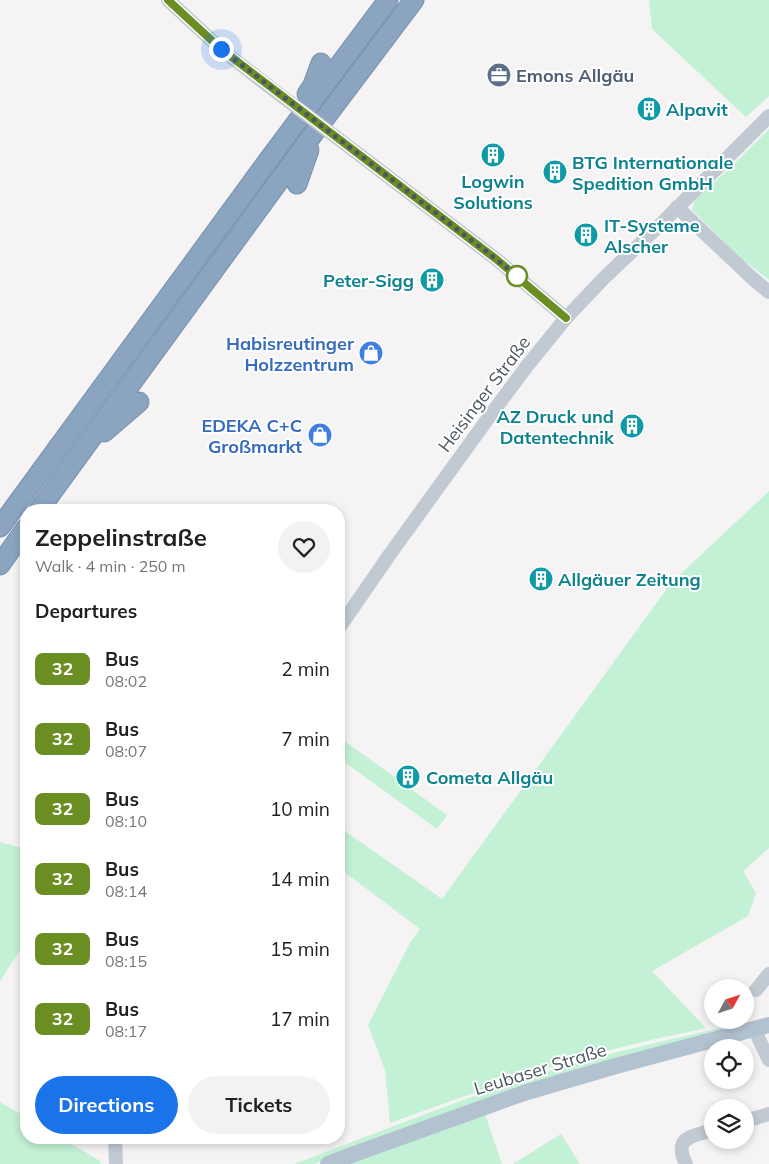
<!DOCTYPE html>
<html lang="en">
<head>
<meta charset="utf-8">
<style>
  :root { --surface:#fff; --page:#f2f2f2; --text:#202124; --muted:#757577; --accent:#1a73e8 }
  body { margin:0; font-family:Mulish,sans-serif; background:var(--page); color:var(--text); height:100vh; display:flex; flex-direction:column; font-size:19px; white-space:nowrap }
  * { box-sizing:border-box; margin:0 }
  p { font-size:16px; color:var(--muted) }
  .icon { flex:none; width:28px; height:28px; fill:none; stroke:currentColor; stroke-width:2; stroke-linecap:round; stroke-linejoin:round }
  .map { position:relative; flex:1; overflow:hidden }
  .sheet { position:absolute; left:20px; top:504px; width:325px; height:640px; display:flex; flex-direction:column; background:var(--surface); border-radius:20px; box-shadow:0 2px 8px #0003 }
  .sheet>* { flex:none }
  .badge { padding:0 10px; border-radius:8px; font-size:18px; line-height:32px }
  .needle { width:32px; rotate:50deg }
  .fabs { position:absolute; left:704px; top:979px; display:grid; gap:10px }
  .fabs a { display:grid; place-items:center; width:50px; height:50px; border-radius:50%; background:var(--surface); box-shadow:0 2px 8px #0003; font-size:25px }
  .you { position:absolute; width:25px; height:25px; margin:-12px; border:4px solid #fff; border-radius:50%; background:#1a73e8; box-shadow:0 0 0 8px #1a73e833 }
  .map>.badge { position:absolute; translate:-50% -50%; box-shadow:0 0 0 2px #fff }
  h2 { padding:0 15px; font-size:19px; line-height:45px }
  .round { display:grid; place-items:center; flex:none; width:52px; height:52px; border-radius:26px; background:var(--page) }
  .head { display:flex; align-items:center; justify-content:space-between; height:85px; padding:0 15px }
  h1 { font-size:24px; font-weight:700; line-height:38px }
  .action { display:flex; gap:10px; margin-top:auto; padding:10px 15px }
  .action a { flex:1; height:58px; border-radius:30px; background:var(--accent); color:#fff; font-size:20px; font-weight:700; line-height:58px; text-align:center }
  .action a+a { background:var(--page); color:var(--text) }
  ul { padding:0; list-style:none }
  li { display:flex; align-items:center; gap:15px; height:70px; padding:0 15px }
  li div { flex:1 }
  li b { display:block; font-size:19px }
  li em { font-style:normal }
  li .badge { min-width:55px; font-weight:700; text-align:center }
  .map>svg:first-child { display:block }
  .green { fill:#c3f1d5 }
  .lines { fill:none; stroke-linecap:round; stroke-linejoin:round }
  .highway-casing { stroke:#7690ad; stroke-width:21 }
  .minor { stroke:#c1cad2; stroke-width:14 }
  .major { stroke:#b3c2d1; stroke-width:16 }
  .highway { stroke:#8ba5c1; stroke-width:19 }
  .minor-bridge { stroke:#c1cad2; stroke-width:14 }
  .line-casing { stroke:#fff; stroke-width:11 }
  .line { stroke:#6b8e23; stroke-width:8 }
  .walk { stroke:#4a5661; stroke-width:5; stroke-dasharray:0 9 }
  .stop-dot { fill:#fff; stroke:#6b8e23; stroke-width:2.5 }
  .labels { text-anchor:middle; dominant-baseline:central; stroke-width:4; stroke-linejoin:round; paint-order:stroke }
  .service-label { font-size:18px; font-weight:bold; fill:#4e5e75; stroke:#fff; text-anchor:start }
  .culture-label { font-size:18px; font-weight:bold; fill:#0d838f; stroke:#fff; text-anchor:start }
  .shop-label { font-size:18px; font-weight:bold; fill:#366cbe; stroke:#fff; text-anchor:end }
  .street-label { font-size:18px; fill:#4a5661; stroke:#fff }
</style>
</head>
<body>
<div class="map">
<svg width="769" height="1164" viewBox="0 0 769 1164">
  <rect width="100%" height="100%" fill="#f5f3f3"/>
  <g class="green">
    <polygon points="649,0 769,0 769,96 746,117 652,29"/>
    <polygon points="769,129 769,280 742,259 692,210 695,199 727,171"/>
    <path d="M 769,491 L 769,848 L 743,871 L 756,893 L 748,916 L 652,971 L 706,1028 C 687,1033 666,1036 647,1041 C 559,1061 474,1093 390,1123 L 385,1070 L 368,1025 L 410,943 L 420,929 L 339,868 L 339,827 L 442,899 L 671,583 Z"/>
    <polygon points="339,737 447,815 437,829 339,758"/>
    <polygon points="0,842 18,847 26,845 26,941 0,981"/>
    <path d="M 723,1027 L 725,1033 L 342,1153 L 314,1164 L 294,1164 C 390,1128 485,1089 583,1061 C 629,1048 676,1039 723,1027 Z"/>
    <polygon points="0,1102 26,1117 26,1138 61,1138 100,1161 101,1164 0,1164"/>
    <polygon points="485,1114 502,1164 345,1164"/>
    <polygon points="561,1134 580,1164 513,1164"/>
  </g>
  <g class="lines">
    <defs>
      <g id="highway">
        <polyline points="307,94 313,85 321,63"/>
        <polyline points="297,184 309,150"/>
        <polyline points="104,432 139,402"/>
        <polyline points="39,510 316,130 414,0"/>
        <polyline points="0,527 267,162 388,0"/>
        <polyline points="0,565 26,528"/>
      </g>
    </defs>
    <use href="#highway" class="highway-casing"/>
    <g class="minor">
      <polyline points="168,0 221,49 267,85"/>
      <polyline points="361,156 496,259 566,318"/>
      <polyline points="677,207 752,278 769,292"/>
      <polyline points="339,628 390,554 492,413 527,366 566,318 604,278 664,221 769,116"/>
      <polyline points="756,990 769,974"/>
      <polyline points="754,1029 769,1060"/>
      <polyline points="745,1121 769,1114"/>
      <polyline points="115,1138 116,1164"/>
      <path d="M 686,1164 C 673,1137 691,1137 712,1130"/>
    </g>
    <polyline class="major" points="328,1164 346,1157 524,1093 616,1066 769,1025"/>
    <use href="#highway" class="highway"/>
    <polyline class="minor-bridge" points="267,85 361,156"/>
  </g>
  <g class="lines">
    <defs>
      <polyline id="line" points="168,0 221,49 496,259 566,318"/>
    </defs>
    <use href="#line" class="line-casing"/>
    <use href="#line" class="line"/>
    <polyline class="walk" points="221,49 496,259 517,276"/>
  </g>
  <defs>
    <symbol id="office-disc" viewBox="-11 -11 22 22"><circle r="9.5" fill="#5c6f8a" stroke="#fff"/><path d="M-6-3h4V-5.5h4V-3h4V5H-6ZM-1-4.5V-3h2v-1.5ZM-6 0V1H6V0Z" fill="#fff"/></symbol>
    <symbol id="building-disc" viewBox="-11 -11 22 22"><circle r="9.5" fill="#0f9aa8" stroke="#fff"/><path d="M-4-6H4V6H1V3H-1V6H-4ZM-2.5-4.3h1.7v1.8h-1.7ZM.8-4.3h1.7v1.8H.8ZM-2.5-1h1.7V.8h-1.7ZM.8-1h1.7V.8H.8Z" fill="#fff"/></symbol>
    <symbol id="shop-disc" viewBox="-11 -11 22 22"><circle r="9.5" fill="#3f7fe0" stroke="#fff"/><path d="M-5-2.5h2.3a2.7 3.5 0 0 1 5.4 0H5L5.5 6h-11ZM-1.5-2.5h3a1.5 2.3 0 0 0-3 0Z" fill="#fff"/></symbol>
  </defs>
  <g fill-rule="evenodd">
    <use href="#office-disc" x="485" y="61" width="28" height="28"/>
    <use href="#building-disc" x="635" y="95" width="28" height="28"/>
    <use href="#building-disc" x="479" y="141" width="28" height="28"/>
    <use href="#building-disc" x="541" y="158" width="28" height="28"/>
    <use href="#building-disc" x="572" y="221" width="28" height="28"/>
    <use href="#building-disc" x="418" y="266" width="28" height="28"/>
    <use href="#shop-disc" x="357" y="339" width="28" height="28"/>
    <use href="#building-disc" x="618" y="412" width="28" height="28"/>
    <use href="#shop-disc" x="306" y="421" width="28" height="28"/>
    <use href="#building-disc" x="527" y="565" width="28" height="28"/>
    <use href="#building-disc" x="394" y="763" width="28" height="28"/>
  </g>
  <circle class="stop-dot" cx="517" cy="276" r="10"/>
  <g class="labels">
    <g class="service-label">
      <text x="516" y="75">Emons Allgäu</text>
    </g>
    <g class="culture-label">
      <text x="666" y="109">Alpavit</text>
      <text x="572" y="162">BTG Internationale<tspan x="572" dy="21">Spedition GmbH</tspan></text>
      <text x="493" y="181" text-anchor="middle">Logwin<tspan x="493" dy="21">Solutions</tspan></text>
      <text x="604" y="225">IT-Systeme<tspan x="604" dy="21">Alscher</tspan></text>
      <text x="414" y="280" text-anchor="end">Peter-Sigg</text>
      <text x="614" y="416" text-anchor="end">AZ Druck und<tspan x="614" dy="21">Datentechnik</tspan></text>
      <text x="558" y="579">Allgäuer Zeitung</text>
      <text x="426" y="777">Cometa Allgäu</text>
    </g>
    <g class="shop-label">
      <text x="354" y="343">Habisreutinger<tspan x="354" dy="21">Holzzentrum</tspan></text>
      <text x="302" y="425">EDEKA C+C<tspan x="302" dy="21">Großmarkt</tspan></text>
    </g>
    <g class="street-label">
      <text transform="translate(484 394) rotate(-53)">Heisinger Straße</text>
      <text transform="translate(540 1069) rotate(-17)">Leubaser Straße</text>
    </g>
  </g>
</svg>
<div class="fabs">
<a><svg class="needle" viewBox="-14 -14 28 28"><path d="M0-13l5 13h-10z" fill="#e53935"/><path d="M0 13l5-13h-10z" fill="#757577"/></svg></a>
<a><svg class="icon" aria-label="locate" viewBox="0 0 24 24"><circle cx="12" cy="12" r="6"/><path d="M12 2v4M12 18v4M2 12h4M18 12h4"/></svg></a>
<a><svg class="icon" aria-label="layers" viewBox="0 0 24 24"><path d="M12 4l9 5-9 5-9-5zM3 14l9 5 9-5"/></svg></a>
</div>
<div class="you" style="left:221px;top:49px"></div>
<section class="sheet">
<div class="head"><div><h1>Zeppelinstraße</h1><p>Walk · 4 min · 250 m</p></div><a class="round"><svg class="icon" aria-label="heart" viewBox="0 0 24 24"><path d="M12 20l-8-8c-3-5 5-10 8-4 3-6 11-1 8 4z"/></svg></a></div>
<h2>Departures</h2>
<ul>
<li><span class="badge" style="background:#6b8e23;color:#fff">32</span><div><b>Bus</b><p>08:02</p></div><em>2 min</em></li>
<li><span class="badge" style="background:#6b8e23;color:#fff">32</span><div><b>Bus</b><p>08:07</p></div><em>7 min</em></li>
<li><span class="badge" style="background:#6b8e23;color:#fff">32</span><div><b>Bus</b><p>08:10</p></div><em>10 min</em></li>
<li><span class="badge" style="background:#6b8e23;color:#fff">32</span><div><b>Bus</b><p>08:14</p></div><em>14 min</em></li>
<li><span class="badge" style="background:#6b8e23;color:#fff">32</span><div><b>Bus</b><p>08:15</p></div><em>15 min</em></li>
<li><span class="badge" style="background:#6b8e23;color:#fff">32</span><div><b>Bus</b><p>08:17</p></div><em>17 min</em></li>
</ul>
<div class="action"><a>Directions</a><a>Tickets</a></div>
</section>
</div>
</body>
</html>
